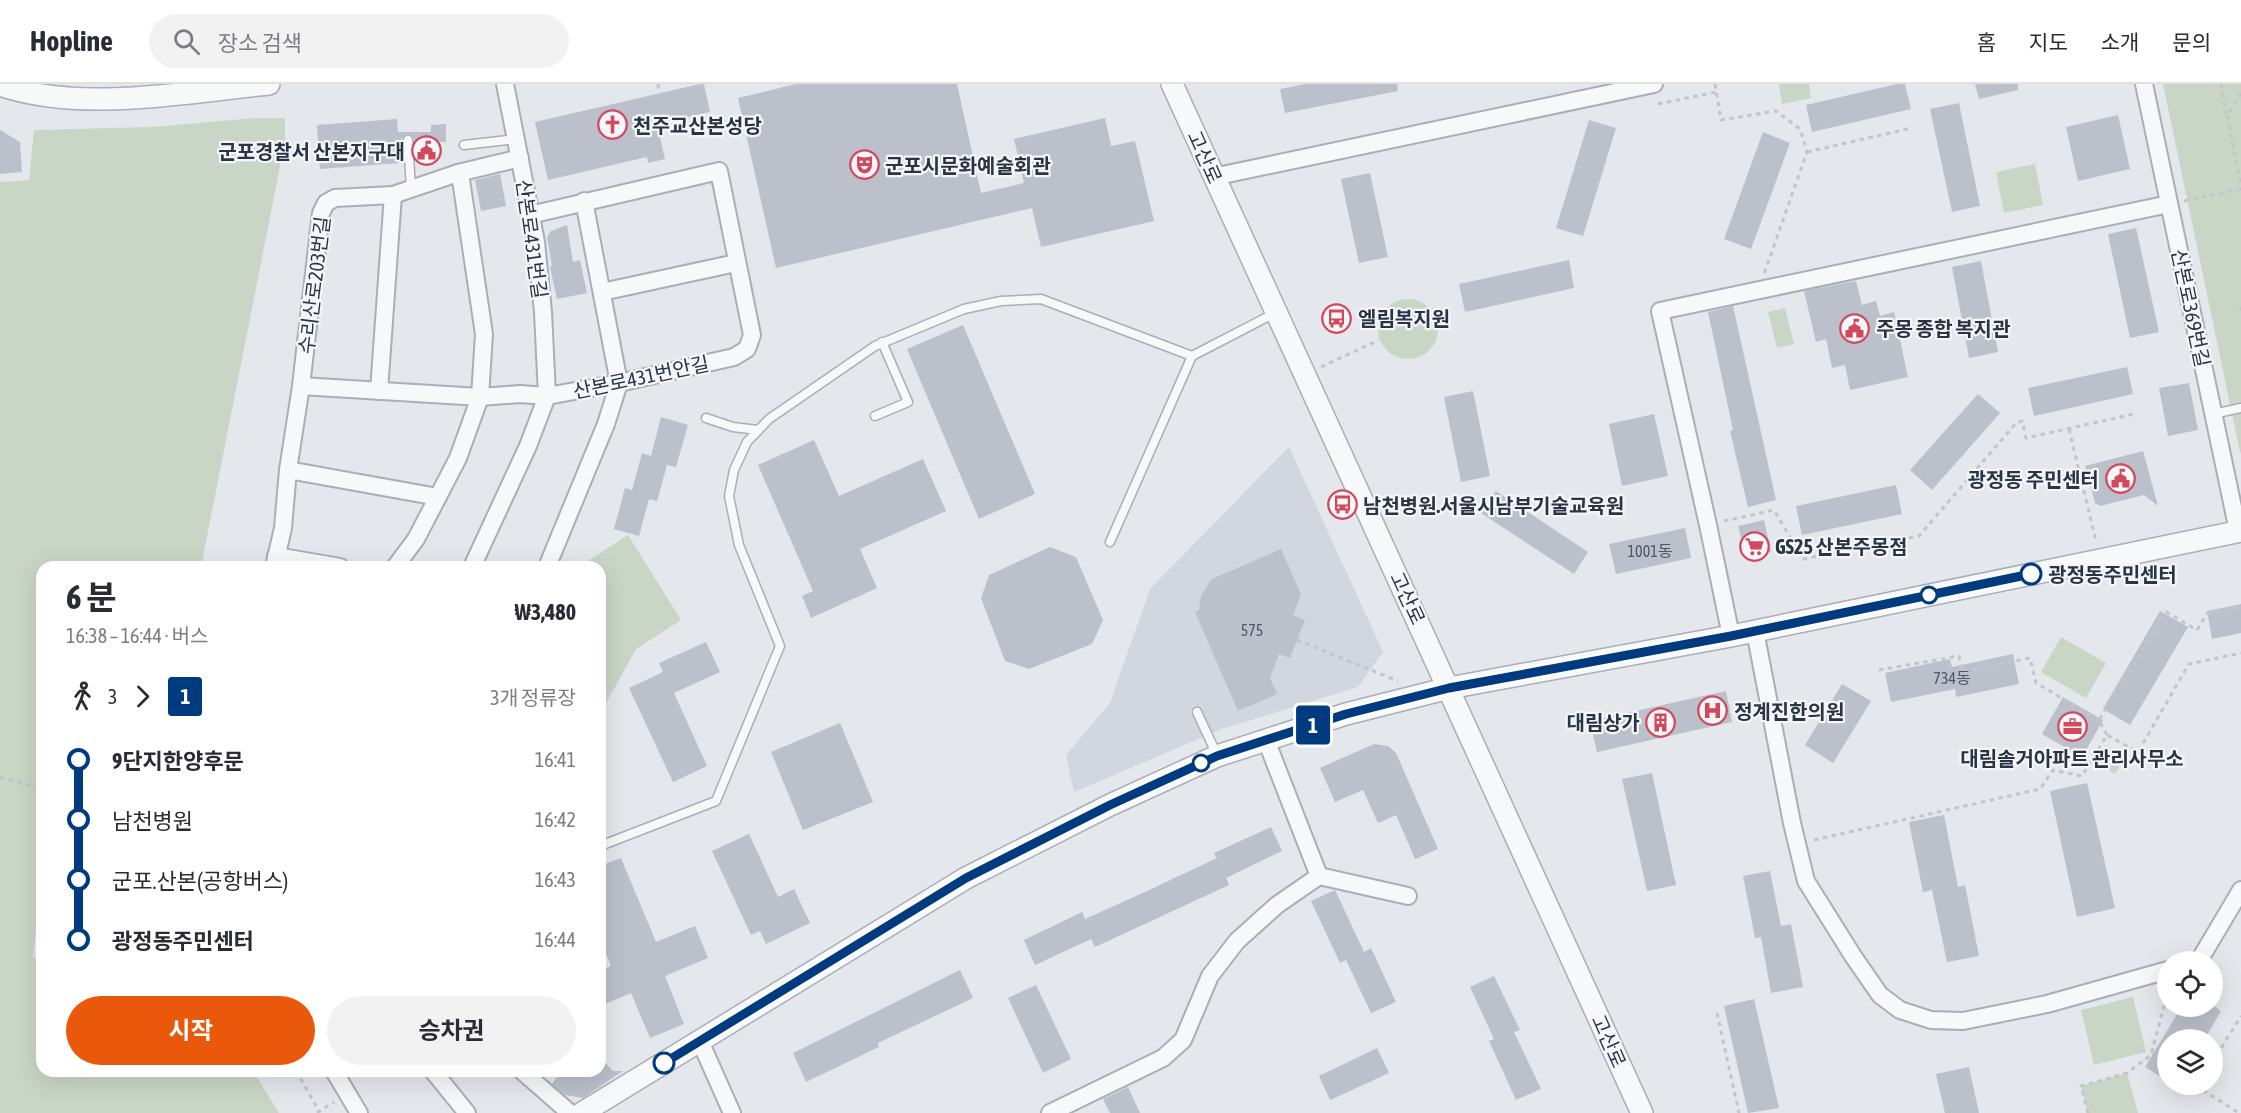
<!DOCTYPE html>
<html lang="ko">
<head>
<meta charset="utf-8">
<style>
  :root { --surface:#fff; --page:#f2f2f3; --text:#2b2b33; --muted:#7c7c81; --line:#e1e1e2; --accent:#ea580c }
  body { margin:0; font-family:"Asap Condensed","Noto Sans KR",sans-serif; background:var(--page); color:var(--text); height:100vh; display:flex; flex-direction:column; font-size:22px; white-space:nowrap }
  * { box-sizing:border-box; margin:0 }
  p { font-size:20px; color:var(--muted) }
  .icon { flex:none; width:33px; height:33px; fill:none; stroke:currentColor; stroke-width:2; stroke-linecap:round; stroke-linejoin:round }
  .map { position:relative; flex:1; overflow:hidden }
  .side { position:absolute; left:36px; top:477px; width:570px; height:516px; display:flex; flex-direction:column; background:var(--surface); border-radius:18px; box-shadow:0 6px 24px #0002 }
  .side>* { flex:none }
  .badge { padding:0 12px; border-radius:4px; font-size:21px; line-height:39px }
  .controls { position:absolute; left:2157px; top:867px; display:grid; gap:12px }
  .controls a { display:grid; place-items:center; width:66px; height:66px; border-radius:50%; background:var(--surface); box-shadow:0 6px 24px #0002; font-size:30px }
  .map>.badge { position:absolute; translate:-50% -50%; box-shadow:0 0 0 3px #fff }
  .legs { display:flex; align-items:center; gap:9px; height:66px; padding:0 30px; font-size:20px }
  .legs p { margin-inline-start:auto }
  .head { display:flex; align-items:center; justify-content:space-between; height:102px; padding:0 30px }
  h1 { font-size:33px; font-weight:700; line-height:45px }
  .primary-button { display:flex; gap:12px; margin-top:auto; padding:12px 30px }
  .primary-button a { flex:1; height:69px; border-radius:36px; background:var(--accent); color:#fff; font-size:24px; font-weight:700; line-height:69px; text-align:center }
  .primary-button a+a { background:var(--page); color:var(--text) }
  ul { padding:0 30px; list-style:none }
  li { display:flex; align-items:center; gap:21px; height:60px; font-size:22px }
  li i { display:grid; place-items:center; width:9px; height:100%; margin:0 8px; background:currentColor }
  li i::after { content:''; width:15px; height:15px; margin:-8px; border:4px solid; border-radius:50%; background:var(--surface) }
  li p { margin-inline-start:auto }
  li:first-child i { background:linear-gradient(#0000 50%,currentColor 0) }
  li:last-child i { background:linear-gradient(currentColor 50%,#0000 0) }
  header { display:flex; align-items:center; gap:36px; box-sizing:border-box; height:84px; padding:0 30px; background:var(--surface); border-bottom:2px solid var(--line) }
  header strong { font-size:28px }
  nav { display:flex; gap:33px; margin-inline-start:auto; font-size:21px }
  .search { width:420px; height:54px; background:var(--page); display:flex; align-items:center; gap:15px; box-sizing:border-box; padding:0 21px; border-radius:33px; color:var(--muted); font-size:22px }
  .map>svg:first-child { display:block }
  .built { fill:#d2d6de }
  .green { fill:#c9d6c5 }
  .building { fill:#bbc0ca }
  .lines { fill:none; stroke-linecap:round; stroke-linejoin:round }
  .service-casing { stroke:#a9aeb7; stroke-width:11 }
  .minor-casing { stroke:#a9aeb7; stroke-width:20 }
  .tertiary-casing { stroke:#a9aeb7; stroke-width:24 }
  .path { stroke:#c2c5cb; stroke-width:3; stroke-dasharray:4.5 4.5; stroke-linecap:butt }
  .service { stroke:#f7f8fa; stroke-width:8 }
  .minor { stroke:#f7f8fa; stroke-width:16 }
  .tertiary { stroke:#f7f8fa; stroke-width:21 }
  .line-1-casing { stroke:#fff; stroke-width:14 }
  .line-1 { stroke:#003b80; stroke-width:9 }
  .stop-1-dot { fill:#fff; stroke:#003b80; stroke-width:3 }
  .labels { text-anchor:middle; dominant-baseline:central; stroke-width:4.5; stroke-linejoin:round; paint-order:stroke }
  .number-label { font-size:16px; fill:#4f5766 }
  .poi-label { font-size:20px; font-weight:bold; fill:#2b3445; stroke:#f4f6f9; text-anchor:start }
  .street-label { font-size:20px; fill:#2b3445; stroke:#f4f6f9 }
  .stop-label { font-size:20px; font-weight:bold; fill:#2b3445; stroke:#f4f6f9; text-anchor:start }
</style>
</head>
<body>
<header>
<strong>Hopline</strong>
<div class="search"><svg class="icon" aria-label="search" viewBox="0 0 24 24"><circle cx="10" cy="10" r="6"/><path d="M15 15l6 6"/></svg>장소 검색</div>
<nav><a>홈</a><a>지도</a><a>소개</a><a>문의</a></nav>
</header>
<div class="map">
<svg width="2241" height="1029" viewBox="0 0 2241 1029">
  <rect width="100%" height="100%" fill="#e4e7ec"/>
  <polygon class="built" points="1289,363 1383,568 1358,603 1222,645 1074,708 1066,671 1110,619 1150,505"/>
  <g class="green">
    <polygon points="1779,0 1809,0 1811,14 1782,20"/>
    <polygon points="2163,0 2241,0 2241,369 2240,368"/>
    <polygon points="256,34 285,34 285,57 201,483 42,483 42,832 36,844 33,873 42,878 42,987 253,987 279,1029 0,1029 0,98 29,96 34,46 152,43"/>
    <polygon points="2035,80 2043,121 2004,129 1996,88"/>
    <circle cx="1408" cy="245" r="30"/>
    <polygon points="1785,224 1794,260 1777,264 1768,228"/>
    <polygon points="628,451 681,536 636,565 600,630 600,483 580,482"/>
    <polygon points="2061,553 2106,579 2086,614 2041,588"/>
    <polygon points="2107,662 2125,672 2115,690 2097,679"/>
    <polygon points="2133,913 2146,968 2094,981 2081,926"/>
    <polygon points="2127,989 2138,1029 2088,1029 2081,1002"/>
  </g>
  <g class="building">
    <polygon points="700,0 704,0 710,28 657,40 665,75 648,79 647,73 548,96 535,38"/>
    <polygon points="796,0 957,0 981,109 1024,99 1014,55 1105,34 1111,62 1135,57 1154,137 1041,163 1032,124 776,184 738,14"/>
    <polygon points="1305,0 1397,0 1398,7 1285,29 1280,5"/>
    <polygon points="1897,0 1905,0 1911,25 1812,48 1806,21"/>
    <polygon points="1975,0 2018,0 2018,6 1979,15"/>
    <polygon points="1959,19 1980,122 1952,128 1930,25"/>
    <polygon points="2118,31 2130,85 2078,97 2066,43"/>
    <polygon points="397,35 398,48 431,48 431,41 446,40 446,58 437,58 438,77 416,77 414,55 411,51 407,50 402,54 403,78 400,79 320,85 317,41"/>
    <polygon points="1589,36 1616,44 1583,152 1556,144"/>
    <polygon points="0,46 20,58 22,88 0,90"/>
    <polygon points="1763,48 1790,59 1751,165 1724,155"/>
    <polygon points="1370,89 1388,173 1359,179 1341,95"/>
    <polygon points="500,90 506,122 481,127 475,96"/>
    <polygon points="567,141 573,178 580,176 587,209 557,215 550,183 552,182 547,153 551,147"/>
    <polygon points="2136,144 2159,248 2130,254 2108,150"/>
    <polygon points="1569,176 1574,204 1465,228 1459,200"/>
    <polygon points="1981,177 1998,268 1969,274 1952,183"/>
    <polygon points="1856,197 1862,221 1876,217 1880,232 1894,228 1908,293 1850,306 1845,281 1832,284 1826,255 1816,258 1804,207"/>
    <polygon points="1733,222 1776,416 1748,423 1730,347 1733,346 1708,228"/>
    <polygon points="963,241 1035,410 979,435 907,265"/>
    <polygon points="2127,283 2133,310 2034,332 2028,304"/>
    <polygon points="2189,299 2198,346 2168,352 2159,304"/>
    <polygon points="1473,307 1490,392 1461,398 1444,313"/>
    <polygon points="1978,310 2000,329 1932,406 1910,386"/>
    <polygon points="1654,330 1668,392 1622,402 1609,340"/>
    <polygon points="661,333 688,341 676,383 667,381 657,417 649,415 639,452 614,445 625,404 632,406 642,369 651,372"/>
    <polygon points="814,356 839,412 923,375 946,427 860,465 877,504 811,534 802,512 813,507 758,381"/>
    <polygon points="2143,367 2158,422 2144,411 2100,422 2095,419 2085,382"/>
    <polygon points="1896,401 1902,430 1802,451 1796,422"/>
    <polygon points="1496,407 1588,468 1574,490 1481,429"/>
    <polygon points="1764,436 1771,468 1746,474 1738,442"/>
    <polygon points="1685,444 1691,474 1616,490 1609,460"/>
    <polygon points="1050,463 1076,473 1103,536 1092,560 1029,585 1005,577 981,514 989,491"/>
    <polygon points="1281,465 1301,510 1293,531 1305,536 1290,574 1279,570 1270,594 1277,610 1238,627 1195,528 1199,526 1201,511 1212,495"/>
    <polygon points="2241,520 2241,549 2212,555 2207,527"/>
    <polygon points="2160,527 2188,543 2130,641 2103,625"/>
    <polygon points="706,558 720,588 674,609 707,682 673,698 629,604 663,588 659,579"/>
    <polygon points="2013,570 2019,600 1956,613 1955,605 1891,618 1885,589 1950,575 1952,583"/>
    <polygon points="1842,600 1871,617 1833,679 1805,661"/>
    <polygon points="1726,607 1732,638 1597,668 1590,637"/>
    <polygon points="2063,613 2103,636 2082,673 2042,650"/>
    <polygon points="840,639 873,718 803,746 771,668"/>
    <polygon points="1374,660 1388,662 1396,669 1438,765 1415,775 1396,731 1378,739 1363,706 1335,718 1320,684"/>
    <polygon points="1652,689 1676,801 1647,807 1622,695"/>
    <polygon points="2087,699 2115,824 2077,833 2050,707"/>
    <polygon points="1944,731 1958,803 1965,801 1979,872 1947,878 1932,806 1923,808 1909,738"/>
    <polygon points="1271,743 1282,767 1226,794 1229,801 1095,863 1091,855 1035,881 1024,856 1082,828 1085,835 1145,808 1217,774 1214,769"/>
    <polygon points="749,750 778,813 794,805 810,839 766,860 760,847 751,851 712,767"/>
    <polygon points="621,774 656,858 695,842 708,874 665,892 684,940 650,954 631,909 600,922 600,887 611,882 600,855 600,782"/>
    <polygon points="1770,787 1781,842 1791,840 1803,903 1771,909 1761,853 1755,854 1743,792"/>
    <polygon points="1335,806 1364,868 1371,864 1396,918 1371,929 1346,876 1340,879 1311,817"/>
    <polygon points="960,886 973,914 878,959 879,963 806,998 793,969"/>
    <polygon points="1494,892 1520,946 1514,948 1541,1005 1516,1016 1489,957 1494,955 1470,903"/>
    <polygon points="1036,901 1071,975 1043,989 1008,914"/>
    <polygon points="1754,915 1779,1024 1748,1029 1724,922"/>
    <polygon points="2182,922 2214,922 2221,927 2204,956 2168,956 2168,997 2145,983"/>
    <polygon points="1377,964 1389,989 1330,1016 1319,992"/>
    <polygon points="600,973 613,987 623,987 583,1014 565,1011 552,1000 561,987 600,987"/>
    <polygon points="1969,983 1979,1029 1945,1029 1936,990"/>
    <polygon points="1128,1003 1140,1029 1110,1029 1103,1015"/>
  </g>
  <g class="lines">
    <defs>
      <g id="service">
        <polyline points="408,56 411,105"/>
        <polyline points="464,61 516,55"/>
        <polyline points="2213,330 2241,324"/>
        <polyline points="875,332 908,318 882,258"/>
        <polyline points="706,334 733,343 758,346"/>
        <polyline points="1110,458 1192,272"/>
        <polyline points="1197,628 1217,671"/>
        <polyline points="600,762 716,717 780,562 739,461 729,412 734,386 747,358 769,335 875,262 964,225 1001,217 1041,215 1192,272 1277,228"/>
      </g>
      <g id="minor">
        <polyline points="2144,0 2238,447"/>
        <polyline points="1213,93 1654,0"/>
        <polyline points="602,208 736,179"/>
        <polyline points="301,302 480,313 520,310 547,312 619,299 734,273 747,265 752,251 719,87 530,131"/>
        <polyline points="379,307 393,111"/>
        <polyline points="288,386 438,413"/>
        <polyline points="276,472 340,483"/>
        <polyline points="274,483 283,444 288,386 301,302 321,129 326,119 335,114 393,111 458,89 520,74"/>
        <polyline points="395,483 416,455 458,374 480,313 484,250 461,96 458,89"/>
        <polyline points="472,483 528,362 547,312 543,228 536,158 505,0"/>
        <polyline points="547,483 606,340 619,299 584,117"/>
        <polyline points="1755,547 1792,739 1806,797 1853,872 1880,911 1900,926 1931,936 1963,937 2047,920 2168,886"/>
        <polyline points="1731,552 1708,441 1660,227 2169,120"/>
        <polyline points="1319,792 1408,812"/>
        <polyline points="2192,878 2200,875 2241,806"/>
        <polyline points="700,957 732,1029"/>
        <polyline points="334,987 359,1029"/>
        <polyline points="433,987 467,1029"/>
        <polyline points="522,987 570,1029"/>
        <polyline points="1050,1029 1163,974 1183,956 1210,892 1237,857 1277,821 1319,792 1266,656"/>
      </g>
      <g id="tertiary">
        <polyline points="1172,0 1642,1029"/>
        <path d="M 0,1 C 82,29 185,8 269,0"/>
        <polyline points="582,1029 966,794 1110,721 1217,672 1346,630 1449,604 1731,552 2241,447"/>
      </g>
    </defs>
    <use href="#service" class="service-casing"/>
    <use href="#minor" class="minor-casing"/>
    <use href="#tertiary" class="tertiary-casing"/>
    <g class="path">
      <polyline points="658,0 659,9"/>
      <polyline points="1715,0 1721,36 1776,27 1800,45 1807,68 1764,190"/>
      <polyline points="2221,0 2226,30"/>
      <polyline points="2241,9 2227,32 2241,100"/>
      <polyline points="1658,20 1716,8"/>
      <polyline points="1807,68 1912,44"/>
      <polyline points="2184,117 2241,105"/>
      <polyline points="2239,225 2241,224"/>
      <polyline points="1321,283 1379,256"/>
      <polyline points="2069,345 2096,457"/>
      <polyline points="1724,437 1774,426 1803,475 1919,452 2016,339 2022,337 2026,354 2134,330"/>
      <polyline points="1297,556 1398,597"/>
      <polyline points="1879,586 1959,572 1962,588 2030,574 2036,599 2099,636"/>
      <polyline points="2107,651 2099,636 2166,528 2197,546 2207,530 2241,522"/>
      <polyline points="0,693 42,704"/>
      <polyline points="1814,756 2040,705 2053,686 2082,692 2107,651 2138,668 2189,580 2241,569"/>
      <polyline points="1717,929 1739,1029"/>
      <polyline points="2212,979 2241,932"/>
      <polyline points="296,987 319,1027"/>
      <polyline points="2199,1000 2198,1003 2239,1029"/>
      <polyline points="317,1029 334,1018"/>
      <polyline points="2088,1029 2081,1002 2127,989 2151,971 2164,922 2159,904"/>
    </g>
    <use href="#service" class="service"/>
    <use href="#minor" class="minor"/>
    <use href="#tertiary" class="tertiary"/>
  </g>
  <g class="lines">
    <defs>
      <polyline id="line-1" points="664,979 966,794 1110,721 1217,672 1346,630 1449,604 1731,552 2031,490"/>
    </defs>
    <use href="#line-1" class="line-1-casing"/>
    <use href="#line-1" class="line-1"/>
  </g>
  <defs>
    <symbol id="church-ring" viewBox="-11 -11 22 22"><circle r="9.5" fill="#f4f6f9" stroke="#d1495b" stroke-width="1.5"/><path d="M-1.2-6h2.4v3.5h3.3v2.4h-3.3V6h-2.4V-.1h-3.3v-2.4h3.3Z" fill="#d1495b"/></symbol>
    <symbol id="civic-ring" viewBox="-11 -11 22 22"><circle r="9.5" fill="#f4f6f9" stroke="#d1495b" stroke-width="1.5"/><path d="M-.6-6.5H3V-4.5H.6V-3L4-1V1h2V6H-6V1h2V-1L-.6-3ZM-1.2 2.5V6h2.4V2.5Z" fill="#d1495b"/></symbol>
    <symbol id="theatre-ring" viewBox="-11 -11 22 22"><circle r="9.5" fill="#f4f6f9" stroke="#d1495b" stroke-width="1.5"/><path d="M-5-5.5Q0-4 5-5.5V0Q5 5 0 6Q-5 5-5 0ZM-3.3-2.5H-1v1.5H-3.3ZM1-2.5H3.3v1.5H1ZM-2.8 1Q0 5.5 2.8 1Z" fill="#d1495b"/></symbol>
    <symbol id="bus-ring" viewBox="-11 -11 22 22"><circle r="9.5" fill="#f4f6f9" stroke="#d1495b" stroke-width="1.5"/><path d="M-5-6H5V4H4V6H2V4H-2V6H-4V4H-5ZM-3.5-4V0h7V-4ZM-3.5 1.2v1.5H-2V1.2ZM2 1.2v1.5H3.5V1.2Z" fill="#d1495b"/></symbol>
    <symbol id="supermarket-ring" viewBox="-11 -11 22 22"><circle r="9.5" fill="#f4f6f9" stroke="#d1495b" stroke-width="1.5"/><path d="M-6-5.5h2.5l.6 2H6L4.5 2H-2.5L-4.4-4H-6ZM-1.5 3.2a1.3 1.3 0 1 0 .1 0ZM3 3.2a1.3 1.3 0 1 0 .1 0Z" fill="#d1495b"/></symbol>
    <symbol id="hospital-ring" viewBox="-11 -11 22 22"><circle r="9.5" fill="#f4f6f9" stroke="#d1495b" stroke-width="1.5"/><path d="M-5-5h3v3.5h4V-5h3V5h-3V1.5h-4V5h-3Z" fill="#d1495b"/></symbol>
    <symbol id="building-ring" viewBox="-11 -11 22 22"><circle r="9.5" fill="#f4f6f9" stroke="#d1495b" stroke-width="1.5"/><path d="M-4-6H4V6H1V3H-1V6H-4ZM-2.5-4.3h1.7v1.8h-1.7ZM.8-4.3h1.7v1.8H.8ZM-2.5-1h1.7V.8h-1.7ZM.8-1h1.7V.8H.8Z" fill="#d1495b"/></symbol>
    <symbol id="office-ring" viewBox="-11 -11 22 22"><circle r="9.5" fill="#f4f6f9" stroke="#d1495b" stroke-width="1.5"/><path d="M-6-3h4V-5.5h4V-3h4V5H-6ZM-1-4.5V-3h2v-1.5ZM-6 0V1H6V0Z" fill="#d1495b"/></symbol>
  </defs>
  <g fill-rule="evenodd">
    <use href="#church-ring" x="596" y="24" width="33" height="33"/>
    <use href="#civic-ring" x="410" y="50" width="33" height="33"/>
    <use href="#theatre-ring" x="848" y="64" width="33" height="33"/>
    <use href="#bus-ring" x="1320" y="218" width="33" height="33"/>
    <use href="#civic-ring" x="1838" y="228" width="33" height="33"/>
    <use href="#civic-ring" x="2104" y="378" width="33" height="33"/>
    <use href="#bus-ring" x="1326" y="404" width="33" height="33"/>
    <use href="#supermarket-ring" x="1738" y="446" width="33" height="33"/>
    <use href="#hospital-ring" x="1696" y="610" width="33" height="33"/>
    <use href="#building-ring" x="1644" y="622" width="33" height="33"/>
    <use href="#office-ring" x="2056" y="626" width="33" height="33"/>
  </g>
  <g class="stop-1-dot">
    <circle cx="2031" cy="490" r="10"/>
    <circle cx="1929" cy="511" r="8"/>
    <circle cx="1201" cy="679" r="8"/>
    <circle cx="664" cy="979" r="10"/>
  </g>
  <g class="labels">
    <g class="number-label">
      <text x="1650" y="467">1001동</text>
      <text x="1252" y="546">575</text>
      <text x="1952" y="594">734동</text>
    </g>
    <g class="poi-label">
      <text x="633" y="41">천주교산본성당</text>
      <text x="405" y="67" text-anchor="end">군포경찰서 산본지구대</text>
      <text x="885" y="81">군포시문화예술회관</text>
      <text x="1358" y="234">엘림복지원</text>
      <text x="1876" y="244">주몽 종합 복지관</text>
      <text x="2099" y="395" text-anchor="end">광정동 주민센터</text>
      <text x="1363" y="421">남천병원.서울시남부기술교육원</text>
      <text x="1775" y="462">GS25 산본주몽점</text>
      <text x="1734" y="627">정계진한의원</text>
      <text x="1640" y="638" text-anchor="end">대림상가</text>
      <text x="2072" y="674" text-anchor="middle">대림솔거아파트 관리사무소</text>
    </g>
    <g class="street-label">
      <text transform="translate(1205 73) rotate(66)">고산로</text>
      <text transform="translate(532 155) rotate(82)">산본로431번길</text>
      <text transform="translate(314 201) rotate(-83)">수리산로203번길</text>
      <text transform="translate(2191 224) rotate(78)">산본로369번길</text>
      <text transform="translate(641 293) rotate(-12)">산본로431번안길</text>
      <text transform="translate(1408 514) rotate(65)">고산로</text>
      <text transform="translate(1609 957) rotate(66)">고산로</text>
    </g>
    <g class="stop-label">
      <text x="2048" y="490">광정동주민센터</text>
    </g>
  </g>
</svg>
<div class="controls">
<a><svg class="icon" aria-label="locate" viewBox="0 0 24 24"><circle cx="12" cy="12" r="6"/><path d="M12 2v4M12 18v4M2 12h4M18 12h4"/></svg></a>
<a><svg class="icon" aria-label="layers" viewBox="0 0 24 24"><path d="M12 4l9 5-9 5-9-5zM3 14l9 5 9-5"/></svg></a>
</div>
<b class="badge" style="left:1313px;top:641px;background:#003b80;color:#fff">1</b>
<section class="side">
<div class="head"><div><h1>6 분</h1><p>16:38 – 16:44 · 버스</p></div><b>₩3,480</b></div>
<div class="legs"><svg class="icon" aria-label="walk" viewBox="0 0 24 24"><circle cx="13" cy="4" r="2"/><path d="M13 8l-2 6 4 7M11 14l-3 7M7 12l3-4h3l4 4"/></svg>3<svg class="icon" aria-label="forward" viewBox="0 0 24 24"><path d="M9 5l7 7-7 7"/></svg><b class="badge" style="background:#003b80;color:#fff">1</b><p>3개 정류장</p></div>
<ul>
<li><i style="color:#003b80"></i><b>9단지한양후문</b><p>16:41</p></li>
<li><i style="color:#003b80"></i><span>남천병원</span><p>16:42</p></li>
<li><i style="color:#003b80"></i><span>군포.산본(공항버스)</span><p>16:43</p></li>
<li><i style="color:#003b80"></i><b>광정동주민센터</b><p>16:44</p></li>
</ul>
<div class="primary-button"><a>시작</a><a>승차권</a></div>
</section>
</div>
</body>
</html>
